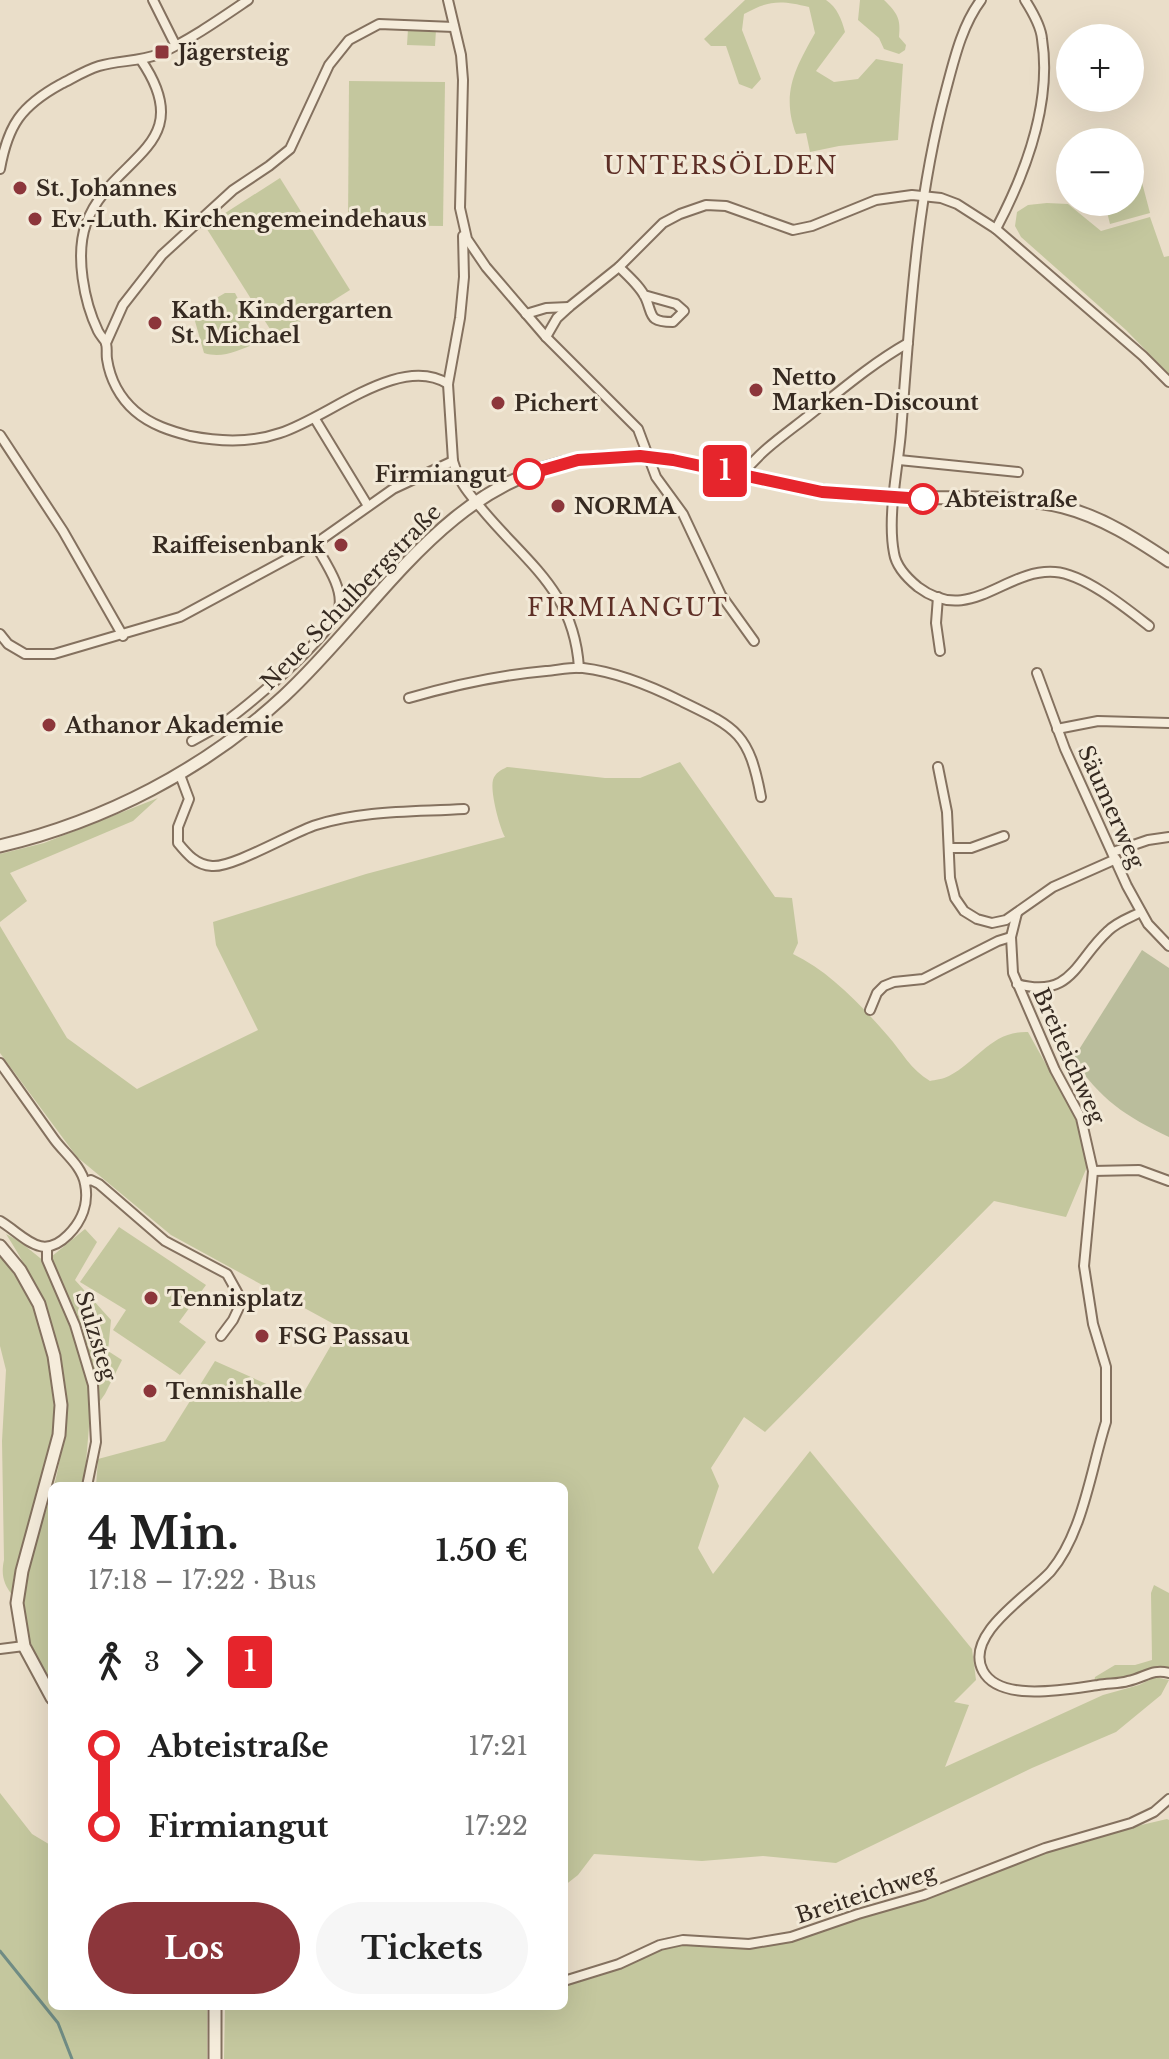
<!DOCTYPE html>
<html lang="de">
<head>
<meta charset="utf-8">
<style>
  :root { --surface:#fff; --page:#f6f6f6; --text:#222; --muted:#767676; --accent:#8c363b }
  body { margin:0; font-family:"Libre Baskerville",serif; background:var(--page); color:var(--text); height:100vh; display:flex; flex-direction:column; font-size:30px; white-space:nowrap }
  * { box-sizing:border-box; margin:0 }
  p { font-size:26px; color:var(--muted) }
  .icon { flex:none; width:44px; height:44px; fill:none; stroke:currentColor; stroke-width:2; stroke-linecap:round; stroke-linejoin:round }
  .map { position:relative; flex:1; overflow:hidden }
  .details { position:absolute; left:48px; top:1482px; width:520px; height:528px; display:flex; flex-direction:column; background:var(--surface); border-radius:12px; box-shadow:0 8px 32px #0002 }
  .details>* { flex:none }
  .badge { padding:0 16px; border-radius:6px; font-size:28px; line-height:52px }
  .controls { position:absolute; left:1056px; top:24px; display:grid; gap:16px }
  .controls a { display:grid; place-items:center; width:88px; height:88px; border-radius:50%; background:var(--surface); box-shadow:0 8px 32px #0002; font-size:40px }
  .map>.badge { position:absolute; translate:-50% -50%; box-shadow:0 0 0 4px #fff }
  .legs { display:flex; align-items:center; gap:12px; height:88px; padding:0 40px; font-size:26px }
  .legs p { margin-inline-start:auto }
  .overview { display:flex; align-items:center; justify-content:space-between; height:136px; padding:0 40px }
  h1 { font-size:44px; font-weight:700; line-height:60px }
  .cta { display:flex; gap:16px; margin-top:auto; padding:16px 40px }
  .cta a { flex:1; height:92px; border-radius:48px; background:var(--accent); color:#fff; font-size:32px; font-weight:700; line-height:92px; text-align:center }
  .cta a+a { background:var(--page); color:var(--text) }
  ul { padding:0 40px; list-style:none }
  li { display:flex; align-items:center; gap:28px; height:80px; font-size:30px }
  li i { display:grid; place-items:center; width:12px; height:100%; margin:0 10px; background:currentColor }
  li i::after { content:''; width:20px; height:20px; margin:-10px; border:6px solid; border-radius:50%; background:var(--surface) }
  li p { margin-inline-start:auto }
  li:first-child i { background:linear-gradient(#0000 50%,currentColor 0) }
  li:last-child i { background:linear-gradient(currentColor 50%,#0000 0) }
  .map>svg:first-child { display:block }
  .green { fill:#c4c79e }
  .cemetery { fill:#babd9c }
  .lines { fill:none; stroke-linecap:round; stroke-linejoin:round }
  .stream { stroke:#708c84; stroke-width:3 }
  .minor-casing { stroke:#84715f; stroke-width:12 }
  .tertiary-casing { stroke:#84715f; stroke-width:15 }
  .minor { stroke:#f5ecdb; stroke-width:8 }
  .tertiary { stroke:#f5ecdb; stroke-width:11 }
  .line-1-casing { stroke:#fff; stroke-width:18 }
  .line-1 { stroke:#e6252c; stroke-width:12 }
  .poi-dot { fill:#8c363b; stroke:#f2e9d7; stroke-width:3 }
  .stop-1-dot { fill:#fff; stroke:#e6252c; stroke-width:4 }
  .labels { text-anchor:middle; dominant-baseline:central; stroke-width:6; stroke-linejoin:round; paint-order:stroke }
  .poi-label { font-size:22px; font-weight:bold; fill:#362a21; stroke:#f2e9d7; text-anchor:start }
  .stop-label { font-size:22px; font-weight:bold; fill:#362a21; stroke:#f2e9d7; text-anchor:end }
  .street-label { font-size:22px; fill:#362a21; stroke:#f2e9d7 }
  .neighbourhood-label { font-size:24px; letter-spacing:2px; fill:#5e2f26; stroke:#f2e9d7 }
</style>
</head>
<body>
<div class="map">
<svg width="1169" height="2059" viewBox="0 0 1169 2059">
  <rect width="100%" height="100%" fill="#eadec9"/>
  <g class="green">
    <path d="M 745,0 L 826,0 C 837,7 842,20 845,32 L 816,71 L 834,82 L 858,79 L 876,59 L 903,64 L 898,140 L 839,146 L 810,152 L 806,133 L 796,134 C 781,93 795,69 815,33 L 809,7 C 781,0 769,0 744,14 L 742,30 L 761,79 L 752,89 L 739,84 L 726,46 L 711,46 L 704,39 Z"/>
    <path d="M 860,0 L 884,0 C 897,13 901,18 899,37 L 906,45 L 905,50 L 899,54 L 884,49 L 879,38 L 858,20 Z"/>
    <polygon points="408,29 436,30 435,46 407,45"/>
    <polygon points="349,81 445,82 443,226 348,225"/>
    <polygon points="1140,175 1150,213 1110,224 1106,208 1090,213 1087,202 1130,202 1130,178"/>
    <polygon points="280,178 350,290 275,337 205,226"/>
    <polygon points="1047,203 1068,204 1101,231 1150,217 1164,257 1169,256 1169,374 1126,330 1021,237 1015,226 1017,212 1028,205"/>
    <path d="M 225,293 L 235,293 L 255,332 L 255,344 C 238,350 223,359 204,353 L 193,314 L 196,310 Z"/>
    <path d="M 680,762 L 775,897 L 792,898 L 798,943 L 793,954 C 829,971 861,1005 888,1036 C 902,1052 911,1070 930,1081 C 935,1080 943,1079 949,1076 C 978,1061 991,1031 1028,1032 L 1074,1115 L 1083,1142 L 1087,1167 L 1066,1217 L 994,1201 L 765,1432 L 744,1417 L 711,1468 L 719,1486 L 698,1548 L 713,1574 L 810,1451 L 972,1649 L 976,1680 L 954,1702 L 969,1705 L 945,1767 L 1103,1695 L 1139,1685 L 1155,1677 L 1169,1680 L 1161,1695 L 1116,1732 L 1032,1768 L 836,1863 L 763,1856 L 702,1861 L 594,1854 L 578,1875 L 564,1886 L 564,1486 L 96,1486 L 98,1459 L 165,1441 L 215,1361 L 300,1399 L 341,1328 L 171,1235 L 77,1157 L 0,1053 L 0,926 L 67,1038 L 137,1089 L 258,1030 L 216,945 L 213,922 L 366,874 L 505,837 C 499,826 490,791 493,780 C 495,773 501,770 507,767 L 605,778 L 640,778 Z"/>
    <polygon points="158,798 133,821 10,873 27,901 0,922 0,854 44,843"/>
    <polygon points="119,1227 206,1285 179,1322 206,1342 180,1375 113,1330 126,1310 80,1282"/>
    <path d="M 85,1229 L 97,1242 L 75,1280 L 111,1320 L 108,1351 L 122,1360 L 105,1394 L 90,1415 L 84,1486 L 54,1486 C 79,1391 58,1315 6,1234 L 19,1241 L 45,1262 Z"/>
    <path d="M 0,1253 L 32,1302 L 48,1359 L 56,1424 L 13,1580 L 13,1596 C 3,1584 1,1574 4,1560 L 2,1441 L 6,1370 L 0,1346 Z"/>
    <path d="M 52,1492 L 52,1685 C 41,1663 26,1640 23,1615 C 19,1579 42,1526 52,1492 Z"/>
    <polygon points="1154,1585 1169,1593 1169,1670 1094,1683 1095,1677 1115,1665 1135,1665 1152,1660 1151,1593"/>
    <polygon points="0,1793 32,1834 52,1846 52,2006 207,2006 207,2059 0,2059"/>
    <polygon points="1167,1819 1169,1820 1169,2059 224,2059 225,2006 564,2006 564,1984 662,1947 688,1944 739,1948 779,1943 973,1875 1124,1829"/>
  </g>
  <path class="cemetery" d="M 1142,950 L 1169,968 L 1169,1137 C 1126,1117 1100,1099 1073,1059 Z"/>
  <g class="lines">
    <polyline class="stream" points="0,1951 58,2023 72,2059"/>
    <defs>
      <g id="minor">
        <polyline points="153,0 175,44"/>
        <polyline points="448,0 461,55 463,80 460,208 467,239 486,267 546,337 638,429 656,477 683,514 721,595 754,641"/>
        <path d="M 981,0 C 962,25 954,60 946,90 C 916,201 910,317 901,432 C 898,469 887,516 894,553 C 896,566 907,578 918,587 C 970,626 1005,568 1055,572 C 1084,574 1126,608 1149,626"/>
        <path d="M 141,60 C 201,148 110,156 86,224 C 75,255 84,302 98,331 C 100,335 103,338 105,341 C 108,346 106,353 107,359 C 110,379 120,398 135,411 C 151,425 171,431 190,436 C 221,442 251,443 280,433 C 328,418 400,353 448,384"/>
        <path d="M 0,169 C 8,125 21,106 61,84 C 73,78 86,70 99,66 C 119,60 139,62 159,54 C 190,40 220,19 248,0"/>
        <path d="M 996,229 C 1025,174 1052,103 1042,39 C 1041,26 1032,11 1025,0"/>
        <path d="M 619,267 C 628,276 641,287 646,299 C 653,315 648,322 673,322 L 684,311 L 676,304 L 644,295"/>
        <polyline points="526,314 546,308 569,307"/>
        <polyline points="546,337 557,318 569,307 619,267 663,223 680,214 706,205 726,206 793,230 812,226 876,200 912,195 941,198 957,204 996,229 1143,356 1169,382"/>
        <polyline points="106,343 123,305 162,255 233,190 269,166 290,149 329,65 349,40 379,24 454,27"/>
        <polyline points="315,419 368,506"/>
        <polyline points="0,435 63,531 123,636"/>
        <polyline points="899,460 1018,472"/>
        <polyline points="453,461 448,384 460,318 464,277 463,236"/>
        <path d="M 742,475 C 760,451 784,435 807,417 C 840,391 871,364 908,343"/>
        <polyline points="938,597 936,623 940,651"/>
        <path d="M 0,634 L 8,644 L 25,654 L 54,654 L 180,617 L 315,544 L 393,489 L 453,461 C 460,484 467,491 481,508 C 526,563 574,590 579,668"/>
        <polyline points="1037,673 1065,749 1127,886 1148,924 1169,946"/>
        <path d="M 409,698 C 454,685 500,675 546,671 C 558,670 571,667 583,668 C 617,672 649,685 681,701 C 737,728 749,733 761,797"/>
        <polyline points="1057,729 1098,721 1169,723"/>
        <path d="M 192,741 C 201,736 210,731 219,726 C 244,710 333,635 339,608 C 344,588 324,561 315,544"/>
        <polyline points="938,767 947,812 950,878 955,898 964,911 977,919 992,923 1006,920 1053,887 1116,859"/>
        <path d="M 180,775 L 189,799 L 178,827 L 178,843 C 187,854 196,865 212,866 C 233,868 293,832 316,825 C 363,810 415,812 464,809"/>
        <polyline points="950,848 971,848 1004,836"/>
        <polyline points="1113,852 1148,840 1169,837"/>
        <path d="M 1017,913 L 1011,937 L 1013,973 L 1055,1070 L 1081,1118 L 1093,1171 L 1084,1266 L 1093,1324 L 1106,1367 L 1106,1422 C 1091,1469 1083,1533 1051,1571 C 1031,1594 963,1634 983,1671 C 1000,1703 1068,1689 1098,1685 C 1108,1683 1119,1684 1128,1681 C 1144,1678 1153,1668 1169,1673"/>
        <path d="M 1017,984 C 1072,999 1075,961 1108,931 C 1117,922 1129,918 1141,912"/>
        <polyline points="870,1010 877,993 884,986 894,982 923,979 998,941 1011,937"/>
        <path d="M 0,1063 C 18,1088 36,1114 54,1139 C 64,1153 82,1166 85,1184 C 89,1203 82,1221 68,1235 C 41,1262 25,1236 0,1221"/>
        <polyline points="1093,1171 1139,1170 1169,1181"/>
        <polyline points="85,1182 91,1180 99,1184 165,1241 227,1274 242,1301 233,1320 221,1336"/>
        <polyline points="47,1248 47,1260 75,1325 93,1385 96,1442 87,1486"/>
        <polyline points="0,1649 24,1646"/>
        <polyline points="564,1981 619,1964 660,1945 683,1940 749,1944 791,1937 858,1914 924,1895 1045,1848 1131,1823 1154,1812 1169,1799"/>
      </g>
      <g id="tertiary">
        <path d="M 0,846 C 105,821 204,770 284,696 C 376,611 443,483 577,460 C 670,444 760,486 852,495 C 921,503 995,490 1063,507 C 1102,517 1136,539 1169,561"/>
        <polyline points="0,1246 20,1270 39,1304 54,1356 61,1405 59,1435 22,1571 17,1603 24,1646 52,1698"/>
        <polyline points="215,2006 215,2059"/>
      </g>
    </defs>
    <use href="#minor" class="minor-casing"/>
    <use href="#tertiary" class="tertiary-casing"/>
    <use href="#minor" class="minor"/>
    <use href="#tertiary" class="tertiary"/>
  </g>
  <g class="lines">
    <defs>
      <polyline id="line-1" points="529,474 578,460 640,456 673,460 822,492 923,499"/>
    </defs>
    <use href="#line-1" class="line-1-casing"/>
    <use href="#line-1" class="line-1"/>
  </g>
  <g class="poi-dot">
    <rect x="154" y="44" width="16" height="16" rx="4"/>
    <circle cx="20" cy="188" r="8"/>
    <circle cx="35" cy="219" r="8"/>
    <circle cx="155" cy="323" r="8"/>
    <circle cx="756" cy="390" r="8"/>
    <circle cx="498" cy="403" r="8"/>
    <circle cx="558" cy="506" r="8"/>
    <circle cx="341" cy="545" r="8"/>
    <circle cx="49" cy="725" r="8"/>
    <circle cx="151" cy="1298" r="8"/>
    <circle cx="262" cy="1336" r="8"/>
    <circle cx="150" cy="1391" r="8"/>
  </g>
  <g class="stop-1-dot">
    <circle cx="529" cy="474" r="14"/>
    <circle cx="923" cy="499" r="14"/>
  </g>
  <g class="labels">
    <g class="poi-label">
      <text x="178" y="52">Jägersteig</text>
      <text x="36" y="188">St. Johannes</text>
      <text x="51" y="219">Ev.-Luth. Kirchengemeindehaus</text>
      <text x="171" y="310">Kath. Kindergarten<tspan x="171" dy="25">St. Michael</tspan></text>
      <text x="772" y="377">Netto<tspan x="772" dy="25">Marken-Discount</tspan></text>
      <text x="514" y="403">Pichert</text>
      <text x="574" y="506">NORMA</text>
      <text x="325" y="545" text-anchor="end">Raiffeisenbank</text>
      <text x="65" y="725">Athanor Akademie</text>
      <text x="167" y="1298">Tennisplatz</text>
      <text x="278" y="1336">FSG Passau</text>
      <text x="166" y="1391">Tennishalle</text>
    </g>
    <g class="stop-label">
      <text x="507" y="474">Firmiangut</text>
      <text x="945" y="499" text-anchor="start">Abteistraße</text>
    </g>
    <g class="street-label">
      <text transform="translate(351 597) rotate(-46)">Neue Schulbergstraße</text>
      <text transform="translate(1111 807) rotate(66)">Säumerweg</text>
      <text transform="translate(1069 1056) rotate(66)">Breiteichweg</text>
      <text transform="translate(96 1336) rotate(73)">Sulzsteg</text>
      <text transform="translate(866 1894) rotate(-18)">Breiteichweg</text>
    </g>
    <g class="neighbourhood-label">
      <text x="721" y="165">UNTERSÖLDEN</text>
      <text x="628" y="607">FIRMIANGUT</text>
    </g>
  </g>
</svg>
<div class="controls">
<a>+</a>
<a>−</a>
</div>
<b class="badge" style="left:725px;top:471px;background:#e6252c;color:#fff">1</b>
<section class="details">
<div class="overview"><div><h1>4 Min.</h1><p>17:18 – 17:22 · Bus</p></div><b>1.50 €</b></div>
<div class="legs"><svg class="icon" aria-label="walk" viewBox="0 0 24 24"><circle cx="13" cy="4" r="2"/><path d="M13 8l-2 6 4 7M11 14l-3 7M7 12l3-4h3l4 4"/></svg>3<svg class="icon" aria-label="forward" viewBox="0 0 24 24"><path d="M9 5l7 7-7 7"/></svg><b class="badge" style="background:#e6252c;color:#fff">1</b></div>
<ul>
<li><i style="color:#e6252c"></i><b>Abteistraße</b><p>17:21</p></li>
<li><i style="color:#e6252c"></i><b>Firmiangut</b><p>17:22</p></li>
</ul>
<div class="cta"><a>Los</a><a>Tickets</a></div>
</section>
</div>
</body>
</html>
